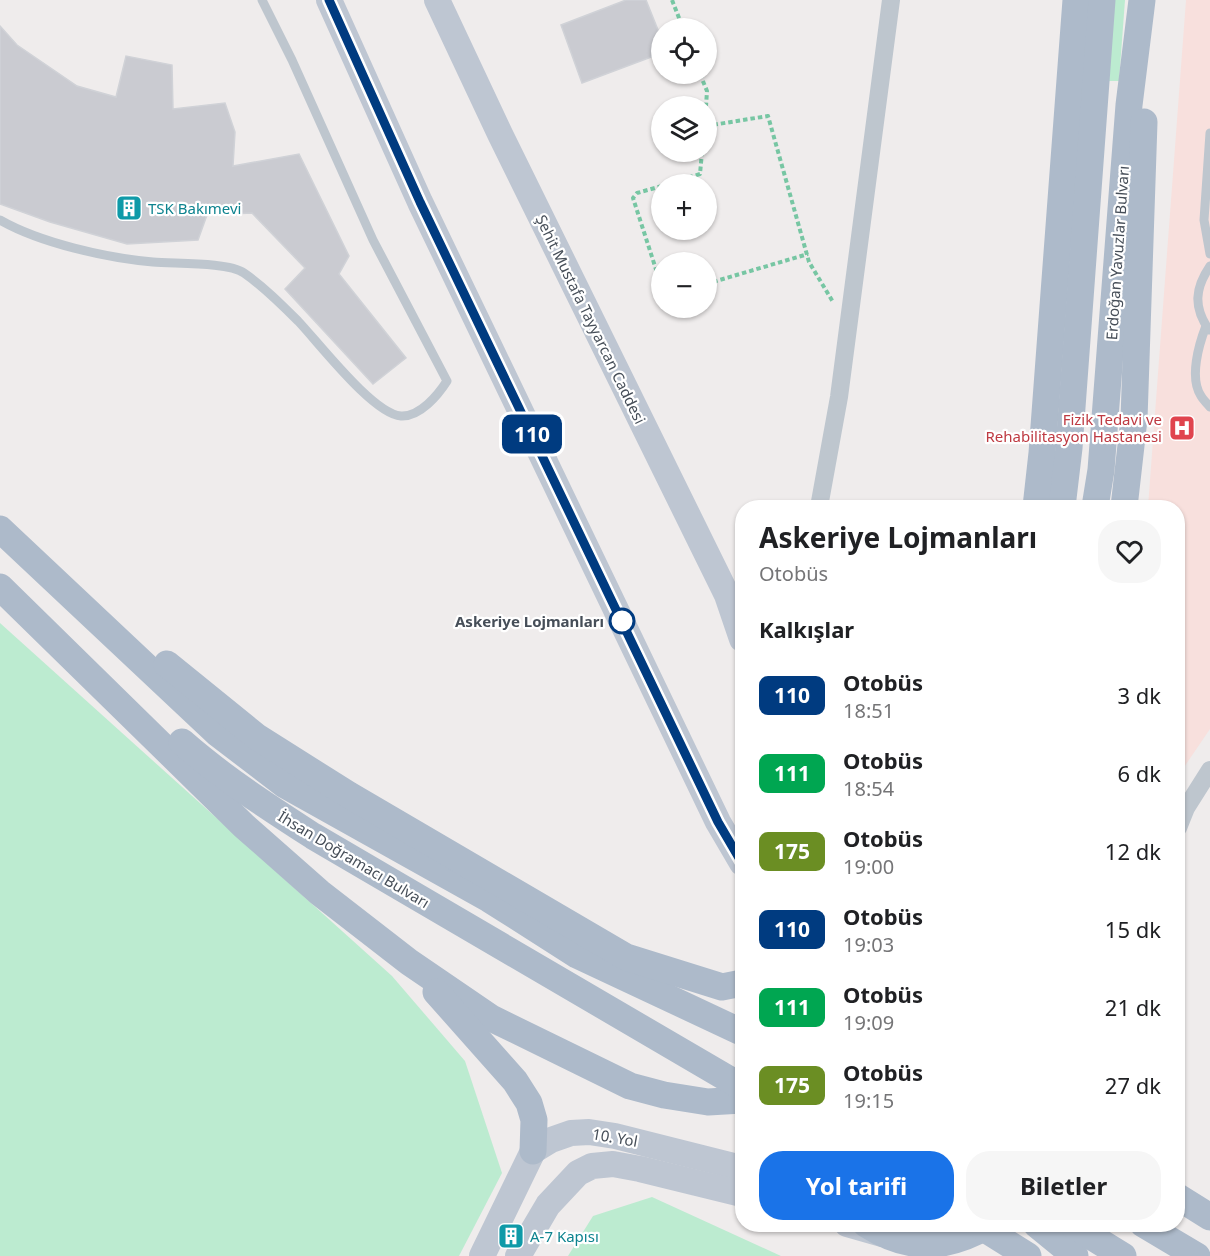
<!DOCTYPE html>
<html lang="tr">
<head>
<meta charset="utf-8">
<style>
  :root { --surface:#fff; --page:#f6f6f6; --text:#202124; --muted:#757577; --accent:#1a73e8 }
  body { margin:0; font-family:"Noto Sans",sans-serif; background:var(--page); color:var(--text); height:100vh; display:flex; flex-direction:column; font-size:22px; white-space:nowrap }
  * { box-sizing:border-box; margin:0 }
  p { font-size:20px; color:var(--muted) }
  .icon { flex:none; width:33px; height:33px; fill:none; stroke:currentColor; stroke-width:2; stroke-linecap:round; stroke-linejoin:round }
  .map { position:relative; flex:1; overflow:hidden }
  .drawer { position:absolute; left:735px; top:500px; width:450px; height:732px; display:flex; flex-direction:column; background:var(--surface); border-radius:24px; box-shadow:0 2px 4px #0004 }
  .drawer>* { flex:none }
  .badge { padding:0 12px; border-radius:9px; font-size:21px; line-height:39px }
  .buttons { position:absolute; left:651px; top:18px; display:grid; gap:12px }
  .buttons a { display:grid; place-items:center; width:66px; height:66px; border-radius:50%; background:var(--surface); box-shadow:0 2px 4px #0004; font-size:30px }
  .map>.badge { position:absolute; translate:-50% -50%; box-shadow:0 0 0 3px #fff }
  h2 { padding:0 24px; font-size:22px; line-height:54px }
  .round { display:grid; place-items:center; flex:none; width:63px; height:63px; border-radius:24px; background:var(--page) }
  .headline { display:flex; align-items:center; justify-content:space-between; height:102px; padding:0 24px }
  h1 { font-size:28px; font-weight:700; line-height:45px }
  .action { display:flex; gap:12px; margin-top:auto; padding:12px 24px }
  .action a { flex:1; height:69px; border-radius:24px; background:var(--accent); color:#fff; font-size:24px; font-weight:700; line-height:69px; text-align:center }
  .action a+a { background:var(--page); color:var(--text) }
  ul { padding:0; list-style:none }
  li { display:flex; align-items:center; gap:18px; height:78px; padding:0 24px }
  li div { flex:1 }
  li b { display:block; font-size:22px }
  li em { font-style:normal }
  li .badge { min-width:66px; font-weight:700; text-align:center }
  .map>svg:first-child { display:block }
  .medical { fill:#f8e0dd }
  .green { fill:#bcebd0 }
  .building { fill:#cacbd1; stroke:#d0d2d7; stroke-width:1.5 }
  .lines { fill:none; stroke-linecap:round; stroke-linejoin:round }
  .path { stroke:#77c6a3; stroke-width:4; stroke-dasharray:4.5 3; stroke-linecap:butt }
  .lane { stroke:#bec6ce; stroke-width:9 }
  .street { stroke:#bec6ce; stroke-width:18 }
  .secondary { stroke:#bec6d2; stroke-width:26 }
  .primary { stroke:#adbaca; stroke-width:27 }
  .primary-bridge { stroke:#adbaca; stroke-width:27 }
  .line-casing { stroke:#fff; stroke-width:14 }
  .line { stroke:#003b80; stroke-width:9 }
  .stop-dot { fill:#fff; stroke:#003b80; stroke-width:3 }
  .labels { text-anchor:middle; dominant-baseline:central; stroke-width:4.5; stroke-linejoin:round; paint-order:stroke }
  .culture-label { font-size:15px; fill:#0d838f; stroke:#fff; text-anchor:start }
  .street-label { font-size:15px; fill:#464e58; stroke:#fff }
  .health-label { font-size:15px; fill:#be3a42; stroke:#fff; text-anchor:end }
  .stop-label { font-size:15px; font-weight:bold; fill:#464e58; stroke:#fff; text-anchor:end }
</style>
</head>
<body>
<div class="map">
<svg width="1210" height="1256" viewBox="0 0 1210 1256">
  <rect width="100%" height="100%" fill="#efecec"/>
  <polygon class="medical" points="1186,0 1210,0 1210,729 1178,776 1178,507 1148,507"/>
  <g class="green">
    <polygon points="1114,0 1125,0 1119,81 1109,81"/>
    <polygon points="0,623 392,976 465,1061 502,1173 459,1256 0,1256"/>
    <polygon points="652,1197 781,1256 782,1256 568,1256 593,1216"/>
  </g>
  <g class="building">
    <polygon points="626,0 646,0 662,40 662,53 582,83 561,25"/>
    <polygon points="0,26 17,45 77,86 116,97 126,56 172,65 173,109 225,103 235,132 233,166 299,154 349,256 339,274 406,358 373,384 285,289 305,268 252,213 207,215 198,240 127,244 50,222 0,204"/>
  </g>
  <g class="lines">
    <g class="path">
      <polyline points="672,0 683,28"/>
      <polyline points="700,74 707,91 706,106"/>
      <polyline points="706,126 768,116 809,262 833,302"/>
      <polyline points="667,184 700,174 702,152"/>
      <polyline points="662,186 637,193 633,198 662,288"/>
      <polyline points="706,284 808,254"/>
    </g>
    <g class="lane">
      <polyline points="1210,133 1204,220 1210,254"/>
      <path d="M 0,220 C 40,243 107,258 153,262 C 175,264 228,262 244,273 C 263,286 281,304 298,321 C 319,343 373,414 401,416 C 420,417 438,395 447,381 L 373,240 L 292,60 L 262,0"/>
      <path d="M 1206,326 C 1199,344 1189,378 1201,396 C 1203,400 1207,403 1210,407"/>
      <path d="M 1209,330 C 1193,307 1195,288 1210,266"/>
    </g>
    <g class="street">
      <polyline points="819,507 839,397 891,0"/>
      <polyline points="1178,828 1186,808 1210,770"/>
    </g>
    <g class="secondary">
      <polyline points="329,0 420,202 718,822 742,863"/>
      <polyline points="437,0 500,134 727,595 742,639"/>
      <polyline points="847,1224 882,1234"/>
      <polyline points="482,1256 533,1151 551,1140 571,1133 589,1132 615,1136 742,1168"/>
      <polyline points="518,1256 548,1205 578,1173 592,1166 613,1164 640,1169 742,1194"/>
    </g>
    <g class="primary">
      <polyline points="1036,507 1042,453 1076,0"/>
      <polyline points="1062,507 1069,448 1102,0"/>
      <polyline points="1095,507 1101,470 1129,105 1142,0"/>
      <polyline points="1124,507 1134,419 1144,122"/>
      <polyline points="0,529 217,733 285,785 489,899 577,955 739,1031"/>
      <polyline points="0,587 244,826 320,893 409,962 491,1018 630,1086 664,1095 708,1102 742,1100"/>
      <polyline points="167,664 257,737 349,795 626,957 722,987 742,983"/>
      <path d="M 182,742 C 223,778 268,807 313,836 L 742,1087"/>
      <polyline points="436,992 515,1081 529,1103 534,1120 533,1151"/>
      <polyline points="1178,1197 1210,1217"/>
      <path d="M 866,1224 C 910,1252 947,1250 991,1224"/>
      <polyline points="1036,1224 1075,1256"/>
      <polyline points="1071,1224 1123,1256"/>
      <polyline points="1143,1224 1197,1256"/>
    </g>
    <polyline class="primary-bridge" points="977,1224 1028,1256"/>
  </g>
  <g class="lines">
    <defs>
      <polyline id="line" points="329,0 420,202 718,822 742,863"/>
    </defs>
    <use href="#line" class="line-casing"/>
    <use href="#line" class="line"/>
  </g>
  <defs>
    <symbol id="building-square" viewBox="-11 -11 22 22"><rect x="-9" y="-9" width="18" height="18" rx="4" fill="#0f9aa8" stroke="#fff"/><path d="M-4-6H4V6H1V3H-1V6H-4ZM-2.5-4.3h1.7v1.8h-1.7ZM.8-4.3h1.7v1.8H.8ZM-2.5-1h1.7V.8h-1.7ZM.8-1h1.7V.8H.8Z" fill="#fff"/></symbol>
    <symbol id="hospital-square" viewBox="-11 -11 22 22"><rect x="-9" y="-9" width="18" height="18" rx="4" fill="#e0444e" stroke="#fff"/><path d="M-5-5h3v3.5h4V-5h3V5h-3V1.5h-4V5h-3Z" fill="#fff"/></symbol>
  </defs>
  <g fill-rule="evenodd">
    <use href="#building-square" x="114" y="193" width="30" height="30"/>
    <use href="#hospital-square" x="1167" y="413" width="30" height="30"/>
    <use href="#building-square" x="496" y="1221" width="30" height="30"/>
  </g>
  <circle class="stop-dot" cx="622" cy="621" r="12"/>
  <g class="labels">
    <g class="culture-label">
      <text x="148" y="208">TSK Bakımevi</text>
      <text x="530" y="1236">A-7 Kapısı</text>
    </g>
    <g class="street-label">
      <text transform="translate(1117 253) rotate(-86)">Erdoğan Yavuzlar Bulvarı</text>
      <text transform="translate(591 319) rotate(64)">Şehit Mustafa Tayyarcan Caddesi</text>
      <text transform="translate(354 859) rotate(31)">İhsan Doğramacı Bulvarı</text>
      <text transform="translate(615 1137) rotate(10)">10. Yol</text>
    </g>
    <g class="health-label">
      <text x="1162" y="419">Fizik Tedavi ve<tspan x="1162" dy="17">Rehabilitasyon Hastanesi</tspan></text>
    </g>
    <g class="stop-label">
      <text x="604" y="621">Askeriye Lojmanları</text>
    </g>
  </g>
</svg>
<div class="buttons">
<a><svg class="icon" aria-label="locate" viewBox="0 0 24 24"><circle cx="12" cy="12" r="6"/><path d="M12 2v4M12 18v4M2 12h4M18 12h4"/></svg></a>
<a><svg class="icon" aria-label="layers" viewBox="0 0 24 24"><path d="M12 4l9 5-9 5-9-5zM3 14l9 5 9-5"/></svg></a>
<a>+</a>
<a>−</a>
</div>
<b class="badge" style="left:532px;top:434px;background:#003b80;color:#fff">110</b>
<section class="drawer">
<div class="headline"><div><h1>Askeriye Lojmanları</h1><p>Otobüs</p></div><a class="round"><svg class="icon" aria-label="heart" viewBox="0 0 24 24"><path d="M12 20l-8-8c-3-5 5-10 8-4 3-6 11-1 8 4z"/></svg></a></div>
<h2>Kalkışlar</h2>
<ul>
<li><span class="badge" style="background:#003b80;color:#fff">110</span><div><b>Otobüs</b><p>18:51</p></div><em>3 dk</em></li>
<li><span class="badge" style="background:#00a651;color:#fff">111</span><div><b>Otobüs</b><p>18:54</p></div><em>6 dk</em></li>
<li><span class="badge" style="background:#6b8e23;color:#fff">175</span><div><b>Otobüs</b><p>19:00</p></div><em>12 dk</em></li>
<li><span class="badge" style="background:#003b80;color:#fff">110</span><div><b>Otobüs</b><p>19:03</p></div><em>15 dk</em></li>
<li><span class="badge" style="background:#00a651;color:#fff">111</span><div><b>Otobüs</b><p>19:09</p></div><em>21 dk</em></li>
<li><span class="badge" style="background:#6b8e23;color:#fff">175</span><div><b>Otobüs</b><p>19:15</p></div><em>27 dk</em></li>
</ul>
<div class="action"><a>Yol tarifi</a><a>Biletler</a></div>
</section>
</div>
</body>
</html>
